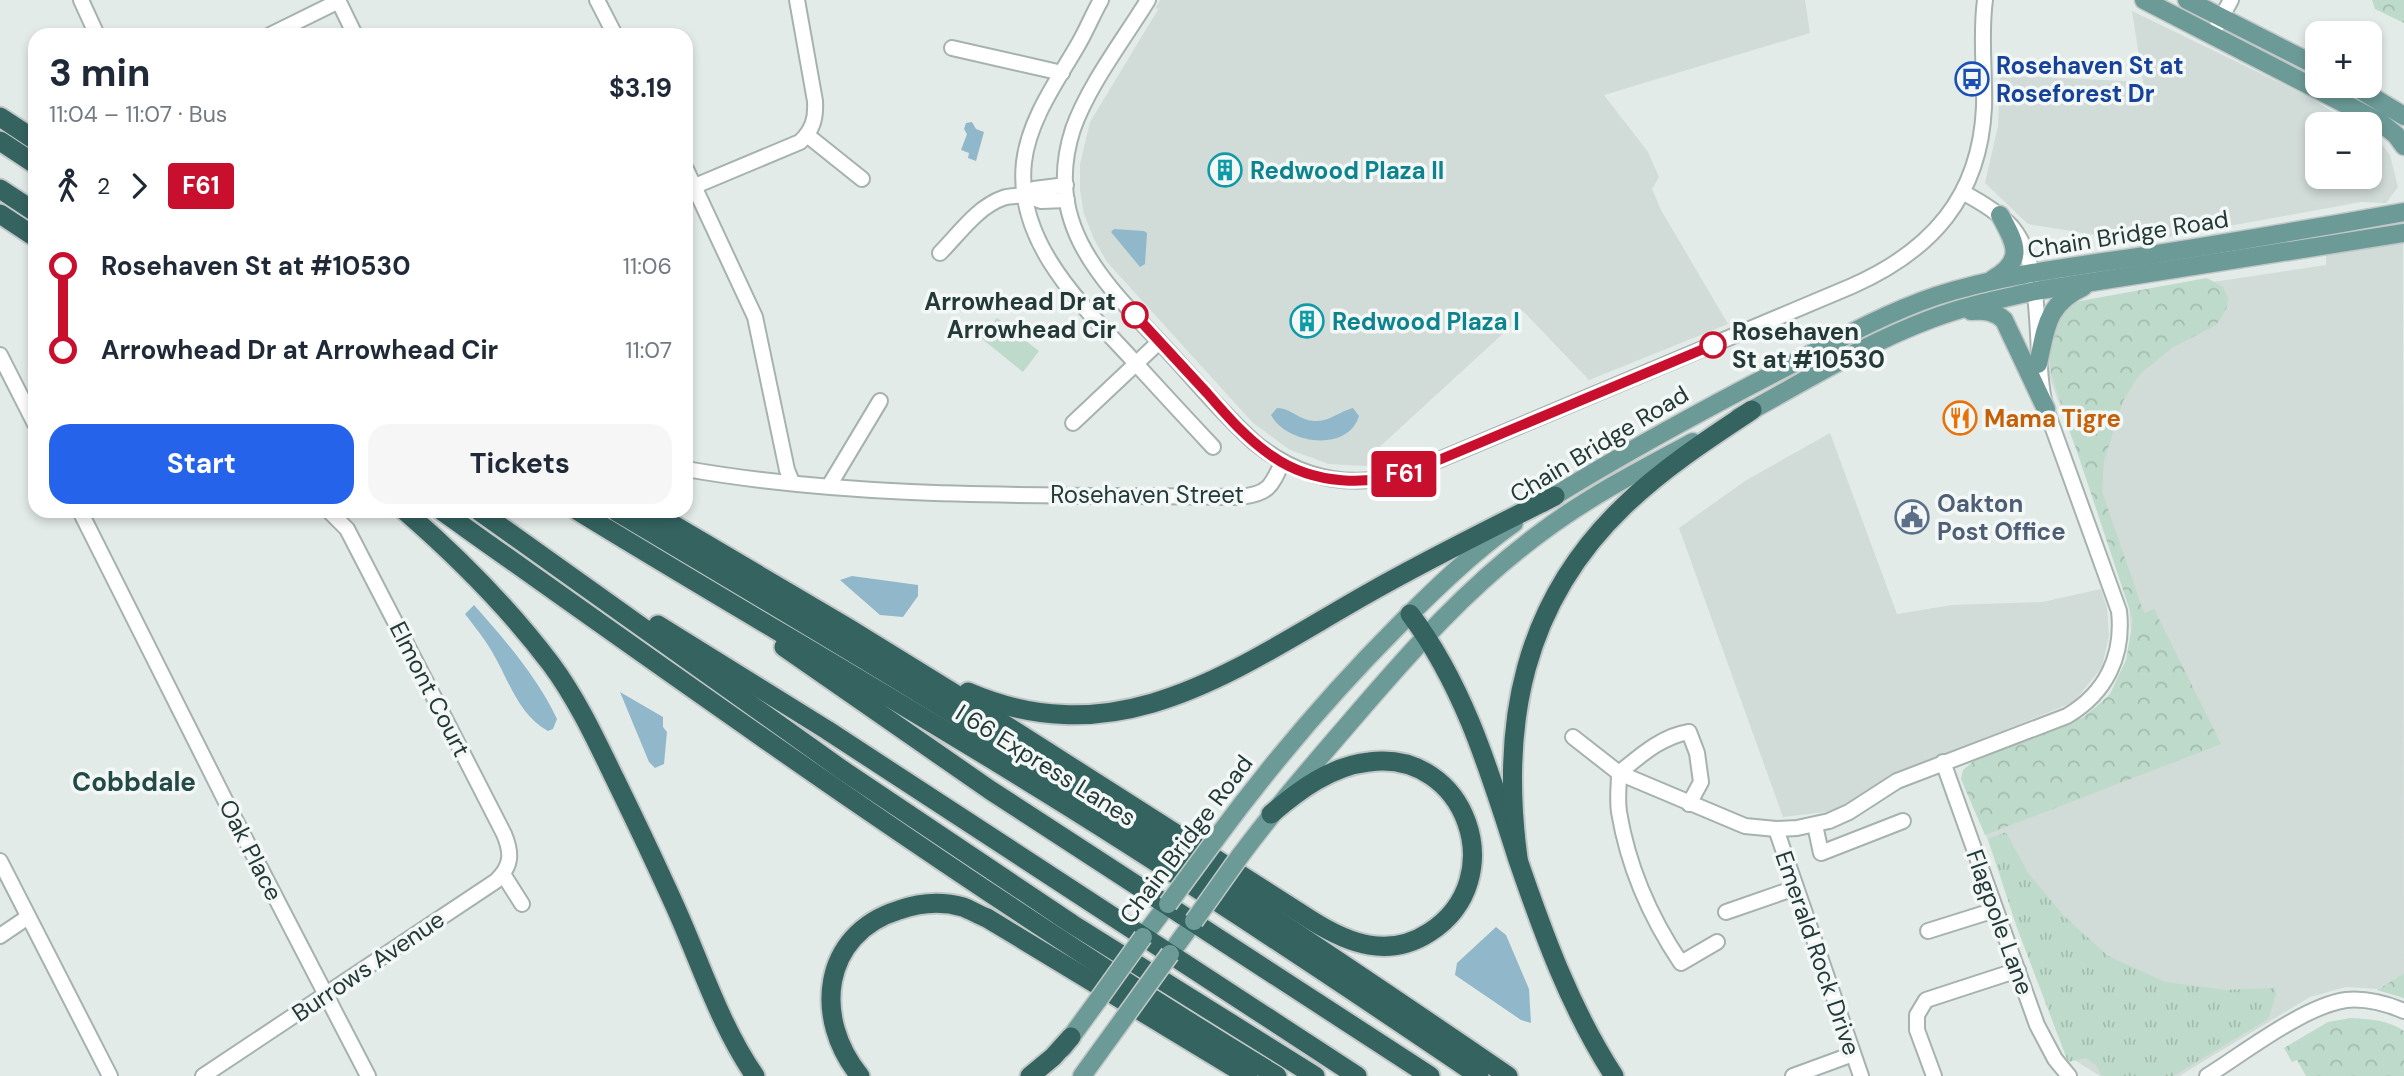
<!DOCTYPE html>
<html lang="en">
<head>
<meta charset="utf-8">
<style>
  :root { --surface:#fff; --page:#f6f6f7; --text:#1f2937; --muted:#747a83; --accent:#2563eb }
  body { margin:0; font-family:"DM Sans",sans-serif; background:var(--page); color:var(--text); height:100vh; display:flex; flex-direction:column; font-size:26px; white-space:nowrap }
  * { box-sizing:border-box; margin:0 }
  p { font-size:23px; color:var(--muted) }
  .icon { flex:none; width:38px; height:38px; fill:none; stroke:currentColor; stroke-width:2; stroke-linecap:round; stroke-linejoin:round }
  .map { position:relative; flex:1; overflow:hidden }
  .side { position:absolute; left:28px; top:28px; width:665px; height:490px; display:flex; flex-direction:column; background:var(--surface); border-radius:21px; box-shadow:0 4px 10px #0003 }
  .side>* { flex:none }
  .badge { padding:0 14px; border-radius:5px; font-size:24px; line-height:46px }
  .buttons { position:absolute; left:2305px; top:21px; display:grid; gap:14px }
  .buttons a { display:grid; place-items:center; width:77px; height:77px; border-radius:14px; background:var(--surface); box-shadow:0 4px 10px #0003; font-size:35px }
  .map>.badge { position:absolute; translate:-50% -50%; box-shadow:0 0 0 4px #fff }
  .legs { display:flex; align-items:center; gap:10px; height:77px; padding:0 21px; font-size:23px }
  .legs p { margin-inline-start:auto }
  .head { display:flex; align-items:center; justify-content:space-between; height:119px; padding:0 21px }
  h1 { font-size:38px; font-weight:700; line-height:52px }
  .button { display:flex; gap:14px; margin-top:auto; padding:14px 21px }
  .button a { flex:1; height:80px; border-radius:21px; background:var(--accent); color:#fff; font-size:28px; font-weight:700; line-height:80px; text-align:center }
  .button a+a { background:var(--page); color:var(--text) }
  ul { padding:0 21px; list-style:none }
  li { display:flex; align-items:center; gap:24px; height:84px; font-size:26px }
  li i { display:grid; place-items:center; width:10px; height:100%; margin:0 9px; background:currentColor }
  li i::after { content:''; width:18px; height:18px; margin:-9px; border:5px solid; border-radius:50%; background:var(--surface) }
  li p { margin-inline-start:auto }
  li:first-child i { background:linear-gradient(#0000 50%,currentColor 0) }
  li:last-child i { background:linear-gradient(currentColor 50%,#0000 0) }
  .map>svg:first-child { display:block }
  .built { fill:#d1dbd8 }
  .grass { fill:url(#grass-tufts) }
  .forest { fill:url(#forest-crowns) }
  .garden { fill:#bedaca }
  .water { fill:#91b8ca }
  .lines { fill:none; stroke-linecap:round; stroke-linejoin:round }
  .minor-casing { stroke:#a6b2b0; stroke-width:18 }
  .major-casing { stroke:#c2c8c7; stroke-width:21 }
  .highway-casing { stroke:#c2c8c7; stroke-width:23 }
  .minor { stroke:#fff; stroke-width:14 }
  .major { stroke:#6c9b97; stroke-width:18 }
  .highway { stroke:#346360; stroke-width:19 }
  .major-bridge-casing { stroke:#c2c8c7; stroke-width:21; stroke-linecap:butt }
  .major-bridge { stroke:#6c9b97; stroke-width:18 }
  .line-1-casing { stroke:#fff; stroke-width:16 }
  .line-1 { stroke:#c8102e; stroke-width:10 }
  .stop-1-dot { fill:#fff; stroke:#c8102e; stroke-width:3.5 }
  .labels { text-anchor:middle; dominant-baseline:central; stroke-width:7; stroke-linejoin:round; paint-order:stroke }
  .transit-label { font-size:24px; font-weight:bold; fill:#164399; stroke:#f3f8f6; text-anchor:start }
  .culture-label { font-size:24px; font-weight:bold; fill:#0d838f; stroke:#f3f8f6; text-anchor:start }
  .street-label { font-size:24px; fill:#243a38; stroke:#f3f8f6 }
  .stop-label { font-size:24px; font-weight:bold; fill:#243a38; stroke:#f3f8f6; text-anchor:end }
  .food-label { font-size:24px; font-weight:bold; fill:#c56008; stroke:#f3f8f6; text-anchor:start }
  .service-label { font-size:24px; font-weight:bold; fill:#4e5e75; stroke:#f3f8f6; text-anchor:start }
  .neighbourhood-label { font-size:26px; font-weight:bold; fill:#234a46; stroke:#f3f8f6 }
</style>
</head>
<body>
<div class="map">
<svg width="2404" height="1076" viewBox="0 0 2404 1076">
  <defs>
    <pattern id="grass-tufts" width="24" height="20" patternUnits="userSpaceOnUse" patternTransform="scale(1.75)"><rect width="24" height="20" fill="#bedaca"/><path d="M3 7l-1-3M5 7V3M7 7l1-3M15 17l-1-3M17 17v-4M19 17l1-3" fill="none" stroke="#a3bcae"/></pattern>
    <pattern id="forest-crowns" width="20" height="18" patternUnits="userSpaceOnUse" patternTransform="scale(1.75)"><rect width="20" height="18" fill="#bedaca"/><path d="M2 6a3 3 0 1 1 6 0M12 15a3 3 0 1 1 6 0" fill="none" stroke="#a3bcae"/></pattern>
  </defs>
  <rect width="100%" height="100%" fill="#e3ebe8"/>
  <g class="built">
    <polygon points="1160,0 1805,0 1810,33 1604,95 1648,152 1659,177 1652,189 1661,210 1728,324 1589,380 1523,311 1518,315 1520,318 1374,452 1384,464 1364,466 1329,464 1290,450 1253,423 1107,262 1094,239 1084,214 1080,191 1080,164 1090,122 1159,8 1155,9"/>
    <polygon points="2132,11 2311,98 2352,124 2317,124 2317,177 2370,177 2370,135 2378,140 2390,155 2398,187 2386,203 2361,202 2163,238 2115,238 2028,224 1985,183 1998,126 2000,75 2143,82"/>
    <polygon points="2403,243 2404,973 2378,989 2346,987 2310,997 2179,1076 2100,1076 2076,1061 2058,1035 1966,780 2090,719 2117,687 2132,645 2128,591 2038,346 2119,296 2326,265 2326,255"/>
    <polygon points="1830,433 1897,614 1952,605 2042,602 2101,589 2107,608 2109,636 2102,667 2074,702 1902,772 1834,811 1783,817 1679,528 1745,481"/>
  </g>
  <polygon class="grass" points="2006,832 2028,873 2064,916 2108,956 2165,982 2224,990 2275,988 2276,994 2268,1019 2173,1076 2102,1076 2097,1066 2086,1058 2068,1062 2016,925 1988,839"/>
  <g class="forest">
    <polygon points="2372,0 2404,0 2404,23 2375,9"/>
    <path d="M 2207,278 L 2223,287 L 2228,298 L 2226,310 L 2216,325 L 2173,347 L 2139,375 L 2123,401 L 2104,461 L 2102,492 L 2144,613 L 2154,609 L 2221,744 L 1985,835 L 1961,779 L 1963,770 L 1977,758 L 2082,718 L 2097,706 L 2110,694 L 2126,660 L 2133,620 L 2051,373 C 2048,346 2052,311 2080,301 Z"/>
    <polygon points="2404,973 2404,998 2377,990"/>
    <path d="M 2351,1018 C 2370,1019 2388,1020 2404,1031 L 2404,1076 L 2306,1076 L 2297,1060 L 2292,1062 L 2284,1048 L 2328,1022 Z"/>
  </g>
  <polygon class="garden" points="997,318 1039,351 1023,372 981,338"/>
  <g class="water">
    <polygon points="972,122 976,129 984,132 976,161 968,158 969,153 961,150 967,134 964,129 966,123"/>
    <polygon points="1114,229 1144,231 1147,233 1145,264 1140,267 1111,232"/>
    <path d="M 1277,408 C 1291,408 1300,421 1315,421 C 1329,422 1340,411 1353,408 L 1359,416 C 1348,453 1286,444 1271,415 Z"/>
    <polygon points="852,576 918,585 918,596 903,617 880,615 840,580"/>
    <path d="M 474,605 C 505,640 537,677 557,719 L 553,729 L 548,731 C 518,715 508,678 491,650 C 484,638 474,626 465,614 Z"/>
    <polygon points="620,692 663,717 663,727 667,732 664,764 655,768 649,762"/>
    <polygon points="1496,927 1506,935 1529,989 1531,1023 1521,1020 1455,975 1457,963"/>
  </g>
  <g class="lines">
    <defs>
      <g id="minor">
        <polyline points="81,0 97,35"/>
        <polyline points="338,0 355,35"/>
        <polyline points="597,0 615,35"/>
        <path d="M 1101,0 C 1093,14 1087,29 1079,43 C 1058,80 1029,119 1024,162 C 1015,242 1081,304 1130,357 C 1157,387 1185,417 1213,447"/>
        <path d="M 1148,0 C 1124,39 1088,86 1073,129 C 1041,227 1107,285 1167,350 C 1196,381 1223,415 1255,443 C 1303,481 1357,491 1415,470 L 1852,286 C 1931,251 1980,197 1984,107 C 1985,71 1980,36 1985,0"/>
        <polyline points="270,35 339,1"/>
        <polyline points="2212,35 2231,0"/>
        <polyline points="952,48 1062,73"/>
        <polyline points="807,135 862,179"/>
        <polyline points="686,169 755,317 787,470 792,482"/>
        <polyline points="1066,185 1034,189 1025,195 1041,201 1067,200"/>
        <path d="M 695,186 L 800,142 C 813,130 816,118 815,101 L 797,0"/>
        <path d="M 940,253 C 958,235 977,207 1003,198 C 1009,196 1018,196 1025,195"/>
        <polyline points="0,355 35,424"/>
        <polyline points="1073,423 1159,342"/>
        <path d="M 686,469 C 868,501 1056,494 1240,497 C 1268,494 1271,487 1282,463"/>
        <polyline points="829,486 880,401"/>
        <polyline points="80,511 224,798 368,1076"/>
        <path d="M 1573,737 L 1619,773 L 1745,826 L 1776,829 L 1797,828 L 1829,821 L 1849,812 L 1897,781 L 2067,716 C 2106,693 2124,656 2119,611 L 2046,409 C 2032,357 2047,268 2012,227 C 1998,212 1981,202 1964,193"/>
        <polyline points="1943,762 2037,1025 2055,1059 2069,1076"/>
        <path d="M 1689,804 L 1701,782 L 1697,753 L 1689,732 C 1662,736 1640,756 1619,773 C 1619,786 1617,799 1619,812 C 1628,866 1650,917 1681,963 L 1717,942"/>
        <polyline points="1815,825 1821,853 1903,821"/>
        <polyline points="1776,829 1861,1076"/>
        <polyline points="0,861 110,1076"/>
        <polyline points="503,874 522,904"/>
        <polyline points="1726,912 1795,888"/>
        <polyline points="1928,931 1995,910"/>
        <polyline points="0,936 28,917"/>
        <path d="M 203,1076 L 496,881 C 512,866 512,853 504,834 C 452,732 400,631 347,529 L 329,511"/>
        <polyline points="1793,1076 1853,1054"/>
        <polyline points="1934,1076 1917,1030 1917,1015 1926,1000 2018,970"/>
        <path d="M 2207,1076 C 2244,1053 2304,1006 2346,1000 C 2367,998 2385,1003 2404,1011"/>
      </g>
      <g id="major">
        <polyline points="2144,0 2380,122 2396,135 2404,146"/>
        <polyline points="2187,0 2317,66"/>
        <polyline points="2354,86 2404,116"/>
        <path d="M 1993,279 C 2026,260 2015,243 2000,215"/>
        <path d="M 1971,311 C 1985,310 1994,311 2004,320 L 2046,409"/>
        <path d="M 2038,364 C 2046,329 2046,304 2083,287"/>
        <path d="M 1739,417 C 1802,383 1864,344 1931,319 C 1965,306 2000,299 2035,291 L 2404,233"/>
        <path d="M 1543,503 C 1624,453 1708,407 1792,364 C 1839,339 1886,313 1936,296 C 2001,275 2070,267 2138,257 C 2227,243 2315,228 2404,212"/>
        <path d="M 1215,840 C 1271,764 1332,692 1399,625 C 1435,589 1472,553 1514,523"/>
        <path d="M 1240,856 C 1275,809 1313,765 1351,721 C 1410,652 1469,585 1543,531 C 1590,496 1642,469 1693,442"/>
        <polyline points="1143,937 1168,904"/>
        <polyline points="1170,954 1194,921"/>
        <polyline points="1063,1048 1098,1000"/>
        <polyline points="1082,1076 1124,1018"/>
      </g>
      <g id="highway">
        <polyline points="0,117 35,140"/>
        <polyline points="0,141 35,164"/>
        <polyline points="0,189 35,212"/>
        <polyline points="0,214 35,237"/>
        <path d="M 405,511 C 458,557 508,607 551,664 C 577,699 596,740 615,779 C 635,820 655,862 674,904 C 700,961 719,1024 755,1076"/>
        <path d="M 442,511 C 716,706 990,902 1277,1076"/>
        <polyline points="479,511 841,769 1072,924 1315,1076"/>
        <path d="M 578,511 C 733,606 891,696 1045,792 C 1192,883 1336,979 1479,1076"/>
        <path d="M 616,511 C 787,613 959,715 1128,823 C 1256,905 1382,990 1508,1076"/>
        <path d="M 650,511 L 848,628 L 1007,726 L 1311,920 C 1349,944 1389,959 1430,932 C 1512,879 1466,749 1369,762 C 1331,766 1299,790 1271,814"/>
        <path d="M 1410,614 C 1464,685 1490,773 1517,857 C 1543,933 1570,1008 1614,1076"/>
        <polyline points="658,625 827,730 1357,1076"/>
        <polyline points="784,647 990,790 1430,1076"/>
        <path d="M 968,692 C 1121,758 1238,667 1367,594 C 1428,559 1492,528 1555,496"/>
        <path d="M 1518,858 C 1500,724 1523,603 1624,506 C 1662,469 1708,439 1752,410"/>
        <path d="M 860,1076 C 813,1019 821,934 899,910 C 919,903 942,901 963,907 C 971,910 979,915 987,918 L 1248,1076"/>
        <polyline points="1030,1076 1053,1057 1071,1037"/>
      </g>
    </defs>
    <use href="#minor" class="minor-casing"/>
    <use href="#major" class="major-casing"/>
    <use href="#highway" class="highway-casing"/>
    <use href="#minor" class="minor"/>
    <use href="#major" class="major"/>
    <use href="#highway" class="highway"/>
    <defs>
      <g id="major-bridge">
        <polyline points="1168,904 1215,840"/>
        <polyline points="1194,921 1240,856"/>
        <polyline points="1098,1000 1143,937"/>
        <polyline points="1124,1018 1170,954"/>
      </g>
    </defs>
    <use href="#major-bridge" class="major-bridge-casing"/>
    <use href="#major-bridge" class="major-bridge"/>
  </g>
  <g class="lines">
    <defs>
      <path id="line-1" d="M 1135,315 C 1159,341 1183,367 1207,393 C 1227,416 1247,439 1272,456 C 1313,485 1369,487 1415,470 L 1713,345"/>
    </defs>
    <use href="#line-1" class="line-1-casing"/>
    <use href="#line-1" class="line-1"/>
  </g>
  <defs>
    <symbol id="bus-ring" viewBox="-11 -11 22 22"><circle r="9.5" fill="#f3f8f6" stroke="#1a4fb4" stroke-width="1.5"/><path d="M-5-6H5V4H4V6H2V4H-2V6H-4V4H-5ZM-3.5-4V0h7V-4ZM-3.5 1.2v1.5H-2V1.2ZM2 1.2v1.5H3.5V1.2Z" fill="#1a4fb4"/></symbol>
    <symbol id="building-ring" viewBox="-11 -11 22 22"><circle r="9.5" fill="#f3f8f6" stroke="#0f9aa8" stroke-width="1.5"/><path d="M-4-6H4V6H1V3H-1V6H-4ZM-2.5-4.3h1.7v1.8h-1.7ZM.8-4.3h1.7v1.8H.8ZM-2.5-1h1.7V.8h-1.7ZM.8-1h1.7V.8H.8Z" fill="#0f9aa8"/></symbol>
    <symbol id="restaurant-ring" viewBox="-11 -11 22 22"><circle r="9.5" fill="#f3f8f6" stroke="#e8710a" stroke-width="1.5"/><path d="M-5-6h1v4h1v-4h1v4h1v-4h1v5L-1.5 .5V6h-2V.5L-5-1ZM5-6V6H3V1.5H1.5Q1.5-4 5-6Z" fill="#e8710a"/></symbol>
    <symbol id="civic-ring" viewBox="-11 -11 22 22"><circle r="9.5" fill="#f3f8f6" stroke="#5c6f8a" stroke-width="1.5"/><path d="M-.6-6.5H3V-4.5H.6V-3L4-1V1h2V6H-6V1h2V-1L-.6-3ZM-1.2 2.5V6h2.4V2.5Z" fill="#5c6f8a"/></symbol>
  </defs>
  <g fill-rule="evenodd">
    <use href="#bus-ring" x="1953" y="60" width="38" height="38"/>
    <use href="#building-ring" x="1206" y="151" width="38" height="38"/>
    <use href="#building-ring" x="1288" y="302" width="38" height="38"/>
    <use href="#restaurant-ring" x="1941" y="399" width="38" height="38"/>
    <use href="#civic-ring" x="1893" y="498" width="38" height="38"/>
  </g>
  <g class="stop-1-dot">
    <circle cx="1135" cy="315" r="12"/>
    <circle cx="1713" cy="345" r="12"/>
  </g>
  <g class="labels">
    <g class="transit-label">
      <text x="1996" y="65">Rosehaven St at<tspan x="1996" dy="28">Roseforest Dr</tspan></text>
    </g>
    <g class="culture-label">
      <text x="1250" y="170">Redwood Plaza II</text>
      <text x="1332" y="321">Redwood Plaza I</text>
    </g>
    <g class="street-label">
      <text transform="translate(2128 234) rotate(-9)">Chain Bridge Road</text>
      <text transform="translate(1599 444) rotate(-31)">Chain Bridge Road</text>
      <text x="1147" y="494">Rosehaven Street</text>
      <text transform="translate(430 689) rotate(63)">Elmont Court</text>
      <text transform="translate(1046 765) rotate(32)">I 66 Express Lanes</text>
      <text transform="translate(1186 839) rotate(-53)">Chain Bridge Road</text>
      <text transform="translate(251 850) rotate(63)">Oak Place</text>
      <text transform="translate(2000 922) rotate(70)">Flagpole Lane</text>
      <text transform="translate(1818 953) rotate(71)">Emerald Rock Drive</text>
      <text transform="translate(368 966) rotate(-34)">Burrows Avenue</text>
    </g>
    <g class="stop-label">
      <text x="1116" y="301">Arrowhead Dr at<tspan x="1116" dy="28">Arrowhead Cir</tspan></text>
      <text x="1732" y="331" text-anchor="start">Rosehaven<tspan x="1732" dy="28">St at #10530</tspan></text>
    </g>
    <g class="food-label">
      <text x="1984" y="418">Mama Tigre</text>
    </g>
    <g class="service-label">
      <text x="1937" y="503">Oakton<tspan x="1937" dy="28">Post Office</tspan></text>
    </g>
    <g class="neighbourhood-label">
      <text x="134" y="782">Cobbdale</text>
    </g>
  </g>
</svg>
<div class="buttons">
<a>+</a>
<a>−</a>
</div>
<b class="badge" style="left:1404px;top:474px;background:#c8102e;color:#fff">F61</b>
<section class="side">
<div class="head"><div><h1>3 min</h1><p>11:04 – 11:07 · Bus</p></div><b>$3.19</b></div>
<div class="legs"><svg class="icon" aria-label="walk" viewBox="0 0 24 24"><circle cx="13" cy="4" r="2"/><path d="M13 8l-2 6 4 7M11 14l-3 7M7 12l3-4h3l4 4"/></svg>2<svg class="icon" aria-label="forward" viewBox="0 0 24 24"><path d="M9 5l7 7-7 7"/></svg><b class="badge" style="background:#c8102e;color:#fff">F61</b></div>
<ul>
<li><i style="color:#c8102e"></i><b>Rosehaven St at #10530</b><p>11:06</p></li>
<li><i style="color:#c8102e"></i><b>Arrowhead Dr at Arrowhead Cir</b><p>11:07</p></li>
</ul>
<div class="button"><a>Start</a><a>Tickets</a></div>
</section>
</div>
</body>
</html>
